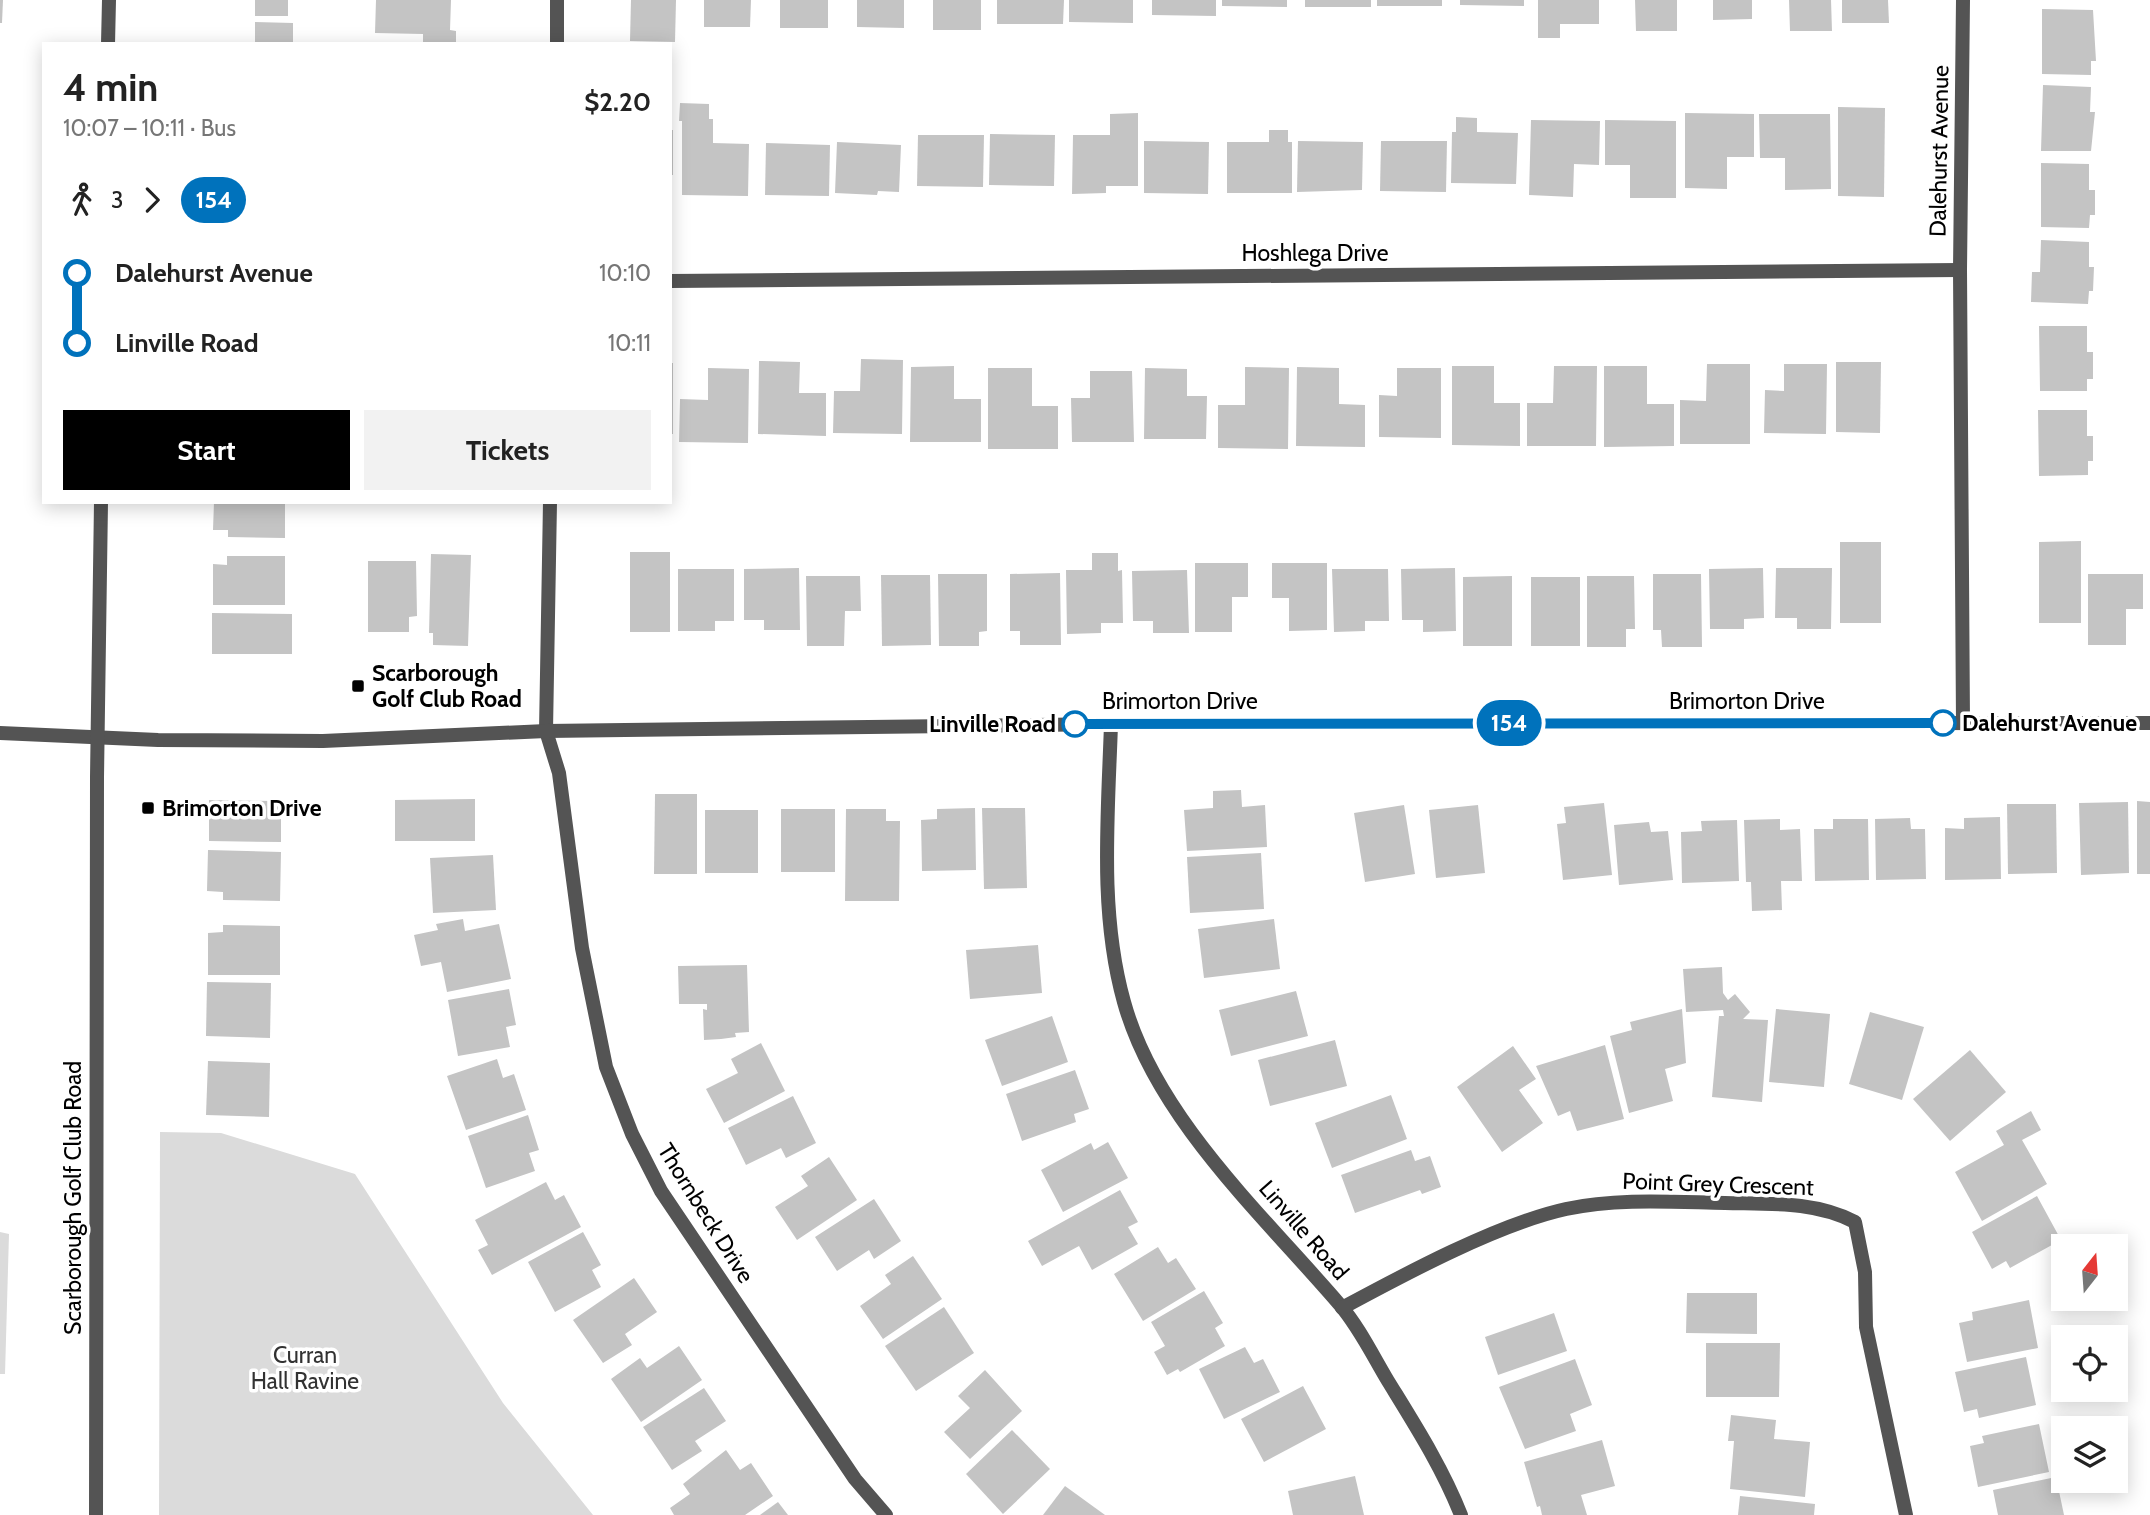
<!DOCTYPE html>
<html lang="en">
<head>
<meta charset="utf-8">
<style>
  :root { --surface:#fff; --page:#f2f2f2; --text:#222; --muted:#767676; --accent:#000 }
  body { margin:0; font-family:Cabin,sans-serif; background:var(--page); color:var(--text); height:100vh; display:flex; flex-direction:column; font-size:26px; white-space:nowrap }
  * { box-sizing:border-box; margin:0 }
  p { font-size:23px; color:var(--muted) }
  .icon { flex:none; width:38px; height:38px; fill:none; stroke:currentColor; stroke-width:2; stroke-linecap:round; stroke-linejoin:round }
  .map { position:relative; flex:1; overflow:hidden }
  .side { position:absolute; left:42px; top:42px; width:630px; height:462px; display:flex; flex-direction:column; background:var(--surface); border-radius:0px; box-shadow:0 4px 18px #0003 }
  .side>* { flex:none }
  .badge { padding:0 14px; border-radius:23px; font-size:24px; line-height:46px }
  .needle { width:46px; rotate:17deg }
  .fabs { position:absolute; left:2051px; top:1234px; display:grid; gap:14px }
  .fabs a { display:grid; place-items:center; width:77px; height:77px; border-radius:0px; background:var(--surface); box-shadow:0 4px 18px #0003; font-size:35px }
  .map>.badge { position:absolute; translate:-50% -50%; box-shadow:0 0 0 4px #fff }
  .legs { display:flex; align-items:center; gap:10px; height:77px; padding:0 21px; font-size:23px }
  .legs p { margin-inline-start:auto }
  .summary { display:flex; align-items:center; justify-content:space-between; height:119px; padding:0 21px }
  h1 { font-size:38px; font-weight:700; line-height:52px }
  .button { display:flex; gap:14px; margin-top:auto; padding:14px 21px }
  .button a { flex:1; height:80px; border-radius:0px; background:var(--accent); color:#fff; font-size:28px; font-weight:700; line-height:80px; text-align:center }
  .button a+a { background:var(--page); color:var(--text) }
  ul { padding:0 21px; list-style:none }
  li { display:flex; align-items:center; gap:24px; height:70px; font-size:26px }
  li i { display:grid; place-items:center; width:10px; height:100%; margin:0 9px; background:currentColor }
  li i::after { content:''; width:18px; height:18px; margin:-9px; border:5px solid; border-radius:50%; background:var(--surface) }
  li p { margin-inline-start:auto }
  li:first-child i { background:linear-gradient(#0000 50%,currentColor 0) }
  li:last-child i { background:linear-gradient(currentColor 50%,#0000 0) }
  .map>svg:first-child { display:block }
  .green { fill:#dbdbdb }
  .building { fill:#c4c4c4 }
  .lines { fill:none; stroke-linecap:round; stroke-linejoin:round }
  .minor { stroke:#545454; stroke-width:14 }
  .tertiary { stroke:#545454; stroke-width:14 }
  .line-1-casing { stroke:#fff; stroke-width:16 }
  .line-1 { stroke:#0072bc; stroke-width:10 }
  .poi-dot { fill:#000; stroke:#fff; stroke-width:2.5 }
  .stop-1-dot { fill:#fff; stroke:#0072bc; stroke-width:3.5 }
  .labels { text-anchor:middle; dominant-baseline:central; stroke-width:7; stroke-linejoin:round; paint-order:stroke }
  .street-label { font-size:23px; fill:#000; stroke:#fff }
  .poi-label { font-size:23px; font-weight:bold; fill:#000; stroke:#fff; text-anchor:start }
  .stop-label { font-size:23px; font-weight:bold; fill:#000; stroke:#fff; text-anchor:start }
  .park-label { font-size:23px; fill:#323232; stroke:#fff }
</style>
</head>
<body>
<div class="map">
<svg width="2150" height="1515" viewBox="0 0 2150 1515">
  <rect width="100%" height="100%" fill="#fff"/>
  <g class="green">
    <polygon points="160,1132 221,1133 355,1174 503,1403 593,1515 159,1515"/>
    <polygon points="0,1232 9,1234 5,1374 0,1374"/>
  </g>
  <g class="building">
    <polygon points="0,0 3,0 2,23 0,23"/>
    <rect x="255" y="0" width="33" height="16"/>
    <polygon points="376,0 451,0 450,30 456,31 456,44 423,44 423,34 375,33"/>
    <polygon points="631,0 676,0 675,42 630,41"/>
    <polygon points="704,0 751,0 750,27 704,27"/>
    <rect x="780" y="0" width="48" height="28"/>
    <polygon points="857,0 904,0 904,28 857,27"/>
    <rect x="933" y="0" width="48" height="30"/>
    <polygon points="997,0 1064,0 1063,24 997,24"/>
    <polygon points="1069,0 1133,0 1133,23 1069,22"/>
    <polygon points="1152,0 1216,0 1216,16 1152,15"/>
    <polygon points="1222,0 1287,0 1287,7 1222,6"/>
    <rect x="1305" y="0" width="66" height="7"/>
    <rect x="1377" y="0" width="65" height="6"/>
    <polygon points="1460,0 1524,0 1524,6 1460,5"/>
    <polygon points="1538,0 1599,0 1599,24 1560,24 1560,38 1538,38"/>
    <polygon points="1635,0 1677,0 1677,31 1636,31"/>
    <polygon points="1713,0 1752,0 1752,19 1713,20"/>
    <polygon points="1789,0 1831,0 1832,31 1790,31"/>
    <polygon points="1842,0 1888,0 1889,23 1842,23"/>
    <polygon points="2042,9 2093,10 2096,61 2091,61 2091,75 2042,74"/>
    <polygon points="255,22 293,23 293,44 255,44"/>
    <polygon points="2043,85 2091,87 2090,112 2095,112 2091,151 2041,151"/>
    <polygon points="680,103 709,104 709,119 713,119 713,143 749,144 748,196 682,195 682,121 679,121"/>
    <polygon points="1838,107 1885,108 1884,197 1838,196"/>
    <polygon points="1138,113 1138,186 1106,186 1106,193 1072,194 1073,135 1110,135 1110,114"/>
    <polygon points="1685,113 1754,114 1754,157 1727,157 1727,189 1685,188"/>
    <polygon points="1759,114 1830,114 1831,189 1785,190 1785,158 1760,158"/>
    <polygon points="1456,117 1477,118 1477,132 1518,133 1516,184 1451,183 1452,132 1456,132"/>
    <polygon points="1531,120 1600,121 1599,165 1574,164 1573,197 1529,195"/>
    <polygon points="1605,120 1676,121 1676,198 1630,198 1630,165 1605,165"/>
    <rect x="670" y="130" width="3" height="45"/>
    <polygon points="1269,130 1288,130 1288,142 1292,142 1292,193 1227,193 1227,142 1269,142"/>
    <polygon points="990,134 1055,135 1054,186 989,185"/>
    <polygon points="918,135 984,135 983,187 917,186"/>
    <polygon points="1144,141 1209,142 1208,194 1144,193"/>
    <polygon points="1298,141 1363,142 1362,190 1297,192"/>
    <polygon points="1381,141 1447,141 1446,192 1380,191"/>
    <polygon points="837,142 901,145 899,192 878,191 877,195 835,193"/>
    <polygon points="766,143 830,145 829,196 765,195"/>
    <polygon points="2041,163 2089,164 2089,190 2095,190 2095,215 2090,215 2089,228 2041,227"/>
    <polygon points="2041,240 2089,242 2089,267 2094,267 2093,291 2089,291 2088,304 2031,302 2032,272 2040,272"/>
    <polygon points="2039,326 2087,326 2087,352 2093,352 2093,379 2087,379 2087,391 2040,391"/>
    <polygon points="861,359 903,360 902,434 833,433 834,391 860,391"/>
    <polygon points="759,361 800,362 799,393 826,393 826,436 758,434"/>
    <polygon points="1836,362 1881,362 1880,433 1836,432"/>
    <rect x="670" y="363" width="3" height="71"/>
    <polygon points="1707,364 1750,364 1750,444 1680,444 1680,400 1706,401"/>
    <polygon points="1784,364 1827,364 1826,434 1764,433 1765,390 1784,391"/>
    <polygon points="954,366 954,399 981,399 981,442 910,442 911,367"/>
    <polygon points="1452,366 1494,366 1494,403 1520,403 1520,446 1452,445"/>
    <polygon points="1554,366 1597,366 1596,446 1527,446 1527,403 1553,403"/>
    <polygon points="1604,366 1647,366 1647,404 1674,404 1674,446 1604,447"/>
    <polygon points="1245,367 1289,368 1288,449 1218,448 1218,405 1245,405"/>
    <polygon points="1297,367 1339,368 1339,404 1365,405 1365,447 1296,446"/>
    <polygon points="708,368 749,369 748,443 679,442 680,399 708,400"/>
    <polygon points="988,368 1032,368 1032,406 1058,406 1058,449 988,449"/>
    <polygon points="1145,368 1187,369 1187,396 1207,396 1206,439 1144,439"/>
    <polygon points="1397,368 1441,368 1441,438 1379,437 1379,395 1397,396"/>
    <polygon points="1090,371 1132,371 1134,442 1072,442 1071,398 1090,398"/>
    <polygon points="2038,410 2087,410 2087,436 2093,436 2093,461 2088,461 2088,475 2039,476"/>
    <polygon points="214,502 285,502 285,538 228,537 228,530 213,530"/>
    <polygon points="2081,541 2081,623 2039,623 2039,542"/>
    <rect x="1840" y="542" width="41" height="81"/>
    <rect x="630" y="552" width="40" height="80"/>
    <polygon points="1092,553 1118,553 1118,571 1122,570 1123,623 1101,623 1101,633 1067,634 1066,570 1092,570"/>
    <polygon points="431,554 471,555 468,646 433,645 433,633 429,633"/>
    <polygon points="227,556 285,556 285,605 213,605 213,564 227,565"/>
    <polygon points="368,561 416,561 417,616 409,617 409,632 368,632"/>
    <polygon points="1195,563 1248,563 1248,597 1232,597 1232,632 1195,632"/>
    <polygon points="1272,563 1327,563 1327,630 1289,631 1289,598 1272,598"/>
    <polygon points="799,568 800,630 764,630 764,620 744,620 744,569"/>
    <polygon points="1455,568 1456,631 1423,632 1423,620 1402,620 1401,569"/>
    <polygon points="1763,568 1764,618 1744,619 1744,629 1710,629 1709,569"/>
    <polygon points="1776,568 1832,568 1831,629 1797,629 1797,618 1775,618"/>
    <polygon points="678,569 734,569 734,621 715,621 715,631 678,631"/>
    <polygon points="1332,569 1388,569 1389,621 1365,621 1365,631 1334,632"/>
    <polygon points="1187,570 1189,633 1153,633 1153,621 1133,621 1132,571"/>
    <polygon points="1060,573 1061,645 1020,645 1020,631 1010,631 1010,574"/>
    <polygon points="938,574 987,574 987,631 979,632 979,646 939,646"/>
    <polygon points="1653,574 1701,574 1702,647 1662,647 1661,630 1653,630"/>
    <polygon points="2088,574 2143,574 2143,609 2126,609 2126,645 2088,645"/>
    <polygon points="881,575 930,575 931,645 882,646"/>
    <polygon points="806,576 860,576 861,611 845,611 844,646 807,646"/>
    <polygon points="1512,576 1512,646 1463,646 1463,577"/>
    <polygon points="1587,576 1634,576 1635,629 1626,629 1626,647 1587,647"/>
    <rect x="1531" y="577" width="49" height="69"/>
    <polygon points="212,613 292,614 292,654 212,654"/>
    <polygon points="1241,790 1242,807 1265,805 1267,847 1187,851 1184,810 1213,808 1213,791"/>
    <polygon points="655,794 697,794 697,874 654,874"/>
    <polygon points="475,799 475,841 395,841 395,800"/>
    <polygon points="209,800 281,801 281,842 209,841"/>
    <polygon points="2137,801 2150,802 2150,874 2137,874"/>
    <polygon points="2128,802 2129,873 2081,875 2079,803"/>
    <polygon points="1604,803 1612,875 1563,880 1557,824 1566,823 1564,807"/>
    <polygon points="2007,804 2056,804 2057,873 2008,874"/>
    <polygon points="1404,805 1415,874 1365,882 1354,813"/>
    <polygon points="1478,805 1485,873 1436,878 1429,810"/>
    <polygon points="975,808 976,870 922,871 921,820 937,819 937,809"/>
    <polygon points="982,808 1025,808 1027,888 984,889"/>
    <rect x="781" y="809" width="54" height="63"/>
    <polygon points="846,809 886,809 886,821 900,821 899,901 845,901"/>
    <rect x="705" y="810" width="53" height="63"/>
    <polygon points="2000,817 2001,879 1945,880 1945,828 1964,829 1964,818"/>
    <polygon points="1910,818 1911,829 1925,829 1926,879 1876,880 1875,819"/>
    <polygon points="1780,819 1780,830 1800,829 1802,881 1781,881 1782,910 1752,911 1751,882 1746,882 1744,820"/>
    <polygon points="1833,819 1868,819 1869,880 1815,881 1814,829 1833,829"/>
    <polygon points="1737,820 1739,881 1682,883 1681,832 1702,831 1701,821"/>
    <polygon points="1649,822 1651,832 1668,831 1673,880 1619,885 1614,825"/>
    <polygon points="208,850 281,852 280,901 223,900 223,892 207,891"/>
    <polygon points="1261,853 1264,909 1190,913 1187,857"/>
    <polygon points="493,855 496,910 433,913 430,858"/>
    <polygon points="463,919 465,931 499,924 511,979 447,992 441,962 421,966 414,935 438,930 436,924"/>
    <polygon points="1274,919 1280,969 1204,978 1198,929"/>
    <polygon points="223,925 280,926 280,975 208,975 208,933 223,932"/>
    <polygon points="1038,945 1042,993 970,999 966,950"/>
    <polygon points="747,965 749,1032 735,1033 736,1037 721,1039 704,1040 703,1009 707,1010 707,1004 679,1004 678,966"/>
    <polygon points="1722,967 1723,993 1728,1000 1735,994 1750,1012 1743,1019 1768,1020 1762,1102 1712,1097 1719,1016 1724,1016 1723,1010 1686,1012 1683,969"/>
    <polygon points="207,982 271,983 270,1038 206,1036"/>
    <polygon points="509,989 516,1025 506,1027 510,1047 458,1056 448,1000"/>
    <polygon points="1296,991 1308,1036 1231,1056 1219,1010"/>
    <polygon points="1682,1009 1686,1063 1665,1069 1673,1101 1629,1113 1610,1036 1632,1030 1630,1022"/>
    <polygon points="1776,1009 1830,1014 1824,1087 1769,1082"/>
    <polygon points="1870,1012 1924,1027 1902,1100 1849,1084"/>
    <polygon points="1052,1016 1068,1062 1002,1086 985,1040"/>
    <polygon points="1335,1040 1347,1086 1270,1106 1258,1060"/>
    <polygon points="761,1043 785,1091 724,1123 706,1089 738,1073 731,1059"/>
    <polygon points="1605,1045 1624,1119 1577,1131 1570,1111 1558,1116 1536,1066"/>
    <polygon points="1513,1046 1536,1079 1519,1090 1543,1123 1502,1152 1457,1087"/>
    <polygon points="1970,1050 2006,1092 1950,1141 1913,1099"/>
    <polygon points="497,1059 503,1078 514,1074 526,1110 466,1130 447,1076"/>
    <polygon points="208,1061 270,1063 269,1117 206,1115"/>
    <polygon points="1075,1070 1089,1109 1074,1114 1076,1122 1022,1141 1006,1094"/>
    <polygon points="1391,1095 1407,1139 1332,1168 1315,1123"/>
    <polygon points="793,1096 816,1143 786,1158 781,1148 746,1165 728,1128"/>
    <polygon points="2031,1111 2041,1130 2022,1140 2047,1184 1982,1221 1955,1172 2004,1145 1996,1131"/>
    <polygon points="528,1115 539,1150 529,1153 535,1171 486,1188 468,1136"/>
    <polygon points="1108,1142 1128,1178 1063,1212 1041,1170 1091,1143 1094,1150"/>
    <polygon points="1411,1150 1415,1161 1430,1156 1441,1187 1422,1194 1420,1190 1355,1213 1341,1175"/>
    <polygon points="829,1157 857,1200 797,1240 775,1207 808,1186 801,1176"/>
    <polygon points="546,1182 555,1200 564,1195 581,1227 492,1275 478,1250 488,1245 475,1220"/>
    <polygon points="1120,1190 1138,1222 1128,1227 1138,1244 1092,1270 1079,1246 1042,1266 1028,1241"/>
    <polygon points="2037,1196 2061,1240 2010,1268 2006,1261 1992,1269 1972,1232"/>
    <polygon points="874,1199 901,1241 874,1259 869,1250 837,1271 815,1237"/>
    <polygon points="583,1232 601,1265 592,1270 601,1287 555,1312 528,1262"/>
    <polygon points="1158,1247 1168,1263 1176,1258 1196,1289 1143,1321 1114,1274"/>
    <polygon points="913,1256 942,1299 883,1339 860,1306 891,1284 885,1275"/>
    <polygon points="634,1278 657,1312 625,1334 632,1345 603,1363 573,1320"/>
    <polygon points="1204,1291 1223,1323 1215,1328 1225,1346 1180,1372 1178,1369 1167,1375 1154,1352 1165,1346 1151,1322"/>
    <polygon points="1687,1293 1757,1293 1757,1334 1686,1333"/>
    <polygon points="2029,1300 2038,1348 1967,1362 1959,1323 1973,1320 1972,1312"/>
    <polygon points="944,1307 974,1353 916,1391 885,1346"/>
    <polygon points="1554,1313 1567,1351 1498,1375 1485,1337"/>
    <polygon points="1706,1343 1780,1343 1779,1397 1706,1397"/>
    <polygon points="679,1346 702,1380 641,1422 611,1379 640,1358 647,1368"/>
    <polygon points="1245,1347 1254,1363 1263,1359 1280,1392 1224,1419 1199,1369"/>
    <polygon points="2026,1357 2036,1405 1979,1418 1977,1409 1964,1412 1955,1372"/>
    <polygon points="1575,1359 1592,1405 1570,1414 1576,1431 1525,1449 1499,1387"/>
    <polygon points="985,1370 1022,1411 970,1459 944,1432 970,1408 958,1396"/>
    <polygon points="1303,1386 1326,1429 1264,1462 1241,1419"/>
    <polygon points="704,1388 726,1421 695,1441 702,1451 672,1470 643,1427"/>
    <polygon points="1731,1415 1776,1420 1774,1439 1810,1442 1805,1497 1730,1489 1734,1441 1728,1441"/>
    <polygon points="2039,1424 2049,1472 1978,1487 1970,1446 1984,1443 1982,1436"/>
    <polygon points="1012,1430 1050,1469 1003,1514 966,1474"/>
    <polygon points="1602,1440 1615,1486 1581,1495 1587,1515 1542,1515 1540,1506 1537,1507 1524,1462"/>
    <polygon points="726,1450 740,1470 751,1463 773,1496 745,1515 674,1515 670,1508 690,1494 683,1484"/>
    <polygon points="1355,1476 1364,1515 1293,1515 1288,1491"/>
    <polygon points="2056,1477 2064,1515 1998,1515 1993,1490"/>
    <polygon points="1065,1486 1105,1515 1043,1515"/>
    <polygon points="1740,1496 1815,1504 1814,1515 1738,1515"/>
    <polygon points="778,1502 788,1515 760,1515"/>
  </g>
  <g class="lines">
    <g class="minor">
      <polyline points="1963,0 1960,270 1963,723"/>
      <polyline points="557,44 557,0"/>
      <polyline points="670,281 1960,270"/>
      <polyline points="550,502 546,731 559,773 582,948 606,1067 632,1134 661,1191 855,1479 886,1515"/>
      <path d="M 1111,724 C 1108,816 1099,913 1124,1002 C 1156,1118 1264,1216 1340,1305 C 1359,1327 1373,1356 1388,1381 C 1415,1425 1442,1467 1461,1515"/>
      <path d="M 1342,1308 C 1405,1274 1498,1224 1566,1209 C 1618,1198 1672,1202 1725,1203 C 1769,1204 1815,1201 1855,1222 L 1865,1272 L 1866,1327 L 1906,1515"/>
    </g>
    <g class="tertiary">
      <polyline points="108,44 109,0"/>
      <polyline points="0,733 158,740 323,741 546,731 1111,724 2150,723"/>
      <polyline points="96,1515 97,777 101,502"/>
    </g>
  </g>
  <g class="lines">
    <defs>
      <polyline id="line-1" points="1075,724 1943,723"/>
    </defs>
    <use href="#line-1" class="line-1-casing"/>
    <use href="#line-1" class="line-1"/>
  </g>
  <g class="poi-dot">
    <rect x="351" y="679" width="14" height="14" rx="3.5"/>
    <rect x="141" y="801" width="14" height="14" rx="3.5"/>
  </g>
  <g class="stop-1-dot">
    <circle cx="1943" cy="723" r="12"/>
    <circle cx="1075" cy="724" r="12"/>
  </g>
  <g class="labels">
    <g class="street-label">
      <text transform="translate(1939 151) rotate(-89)">Dalehurst Avenue</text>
      <text x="1315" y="253">Hoshlega Drive</text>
      <text x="1180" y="701">Brimorton Drive</text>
      <text x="1747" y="701">Brimorton Drive</text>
      <text transform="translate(1718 1184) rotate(2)">Point Grey Crescent</text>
      <text transform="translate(73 1198) rotate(-90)">Scarborough Golf Club Road</text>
      <text transform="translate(706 1213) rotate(58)">Thornbeck Drive</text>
      <text transform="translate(1304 1230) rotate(49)">Linville Road</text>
    </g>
    <g class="poi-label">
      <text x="372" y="673">Scarborough<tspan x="372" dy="26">Golf Club Road</tspan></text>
      <text x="162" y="808">Brimorton Drive</text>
    </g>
    <g class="stop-label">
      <text x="1962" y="723">Dalehurst Avenue</text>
      <text x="1056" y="724" text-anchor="end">Linville Road</text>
    </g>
    <g class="park-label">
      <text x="305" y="1355">Curran<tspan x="305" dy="26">Hall Ravine</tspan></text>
    </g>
  </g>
</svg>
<div class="fabs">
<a><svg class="needle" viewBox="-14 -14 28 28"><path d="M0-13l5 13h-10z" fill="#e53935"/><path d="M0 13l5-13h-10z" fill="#767676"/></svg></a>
<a><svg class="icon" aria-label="locate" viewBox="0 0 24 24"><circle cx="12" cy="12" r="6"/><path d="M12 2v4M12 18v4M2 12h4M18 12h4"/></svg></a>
<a><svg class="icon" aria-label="layers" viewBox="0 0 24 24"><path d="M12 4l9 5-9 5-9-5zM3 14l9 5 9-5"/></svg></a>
</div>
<b class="badge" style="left:1509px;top:723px;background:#0072bc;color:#fff">154</b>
<section class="side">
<div class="summary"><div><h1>4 min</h1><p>10:07 – 10:11 · Bus</p></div><b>$2.20</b></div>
<div class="legs"><svg class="icon" aria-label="walk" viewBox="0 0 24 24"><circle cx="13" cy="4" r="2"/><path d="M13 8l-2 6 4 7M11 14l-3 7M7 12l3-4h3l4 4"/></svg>3<svg class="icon" aria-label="forward" viewBox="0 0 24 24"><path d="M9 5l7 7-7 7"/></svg><b class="badge" style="background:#0072bc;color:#fff">154</b></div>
<ul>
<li><i style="color:#0072bc"></i><b>Dalehurst Avenue</b><p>10:10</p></li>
<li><i style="color:#0072bc"></i><b>Linville Road</b><p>10:11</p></li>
</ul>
<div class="button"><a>Start</a><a>Tickets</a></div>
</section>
</div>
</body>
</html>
